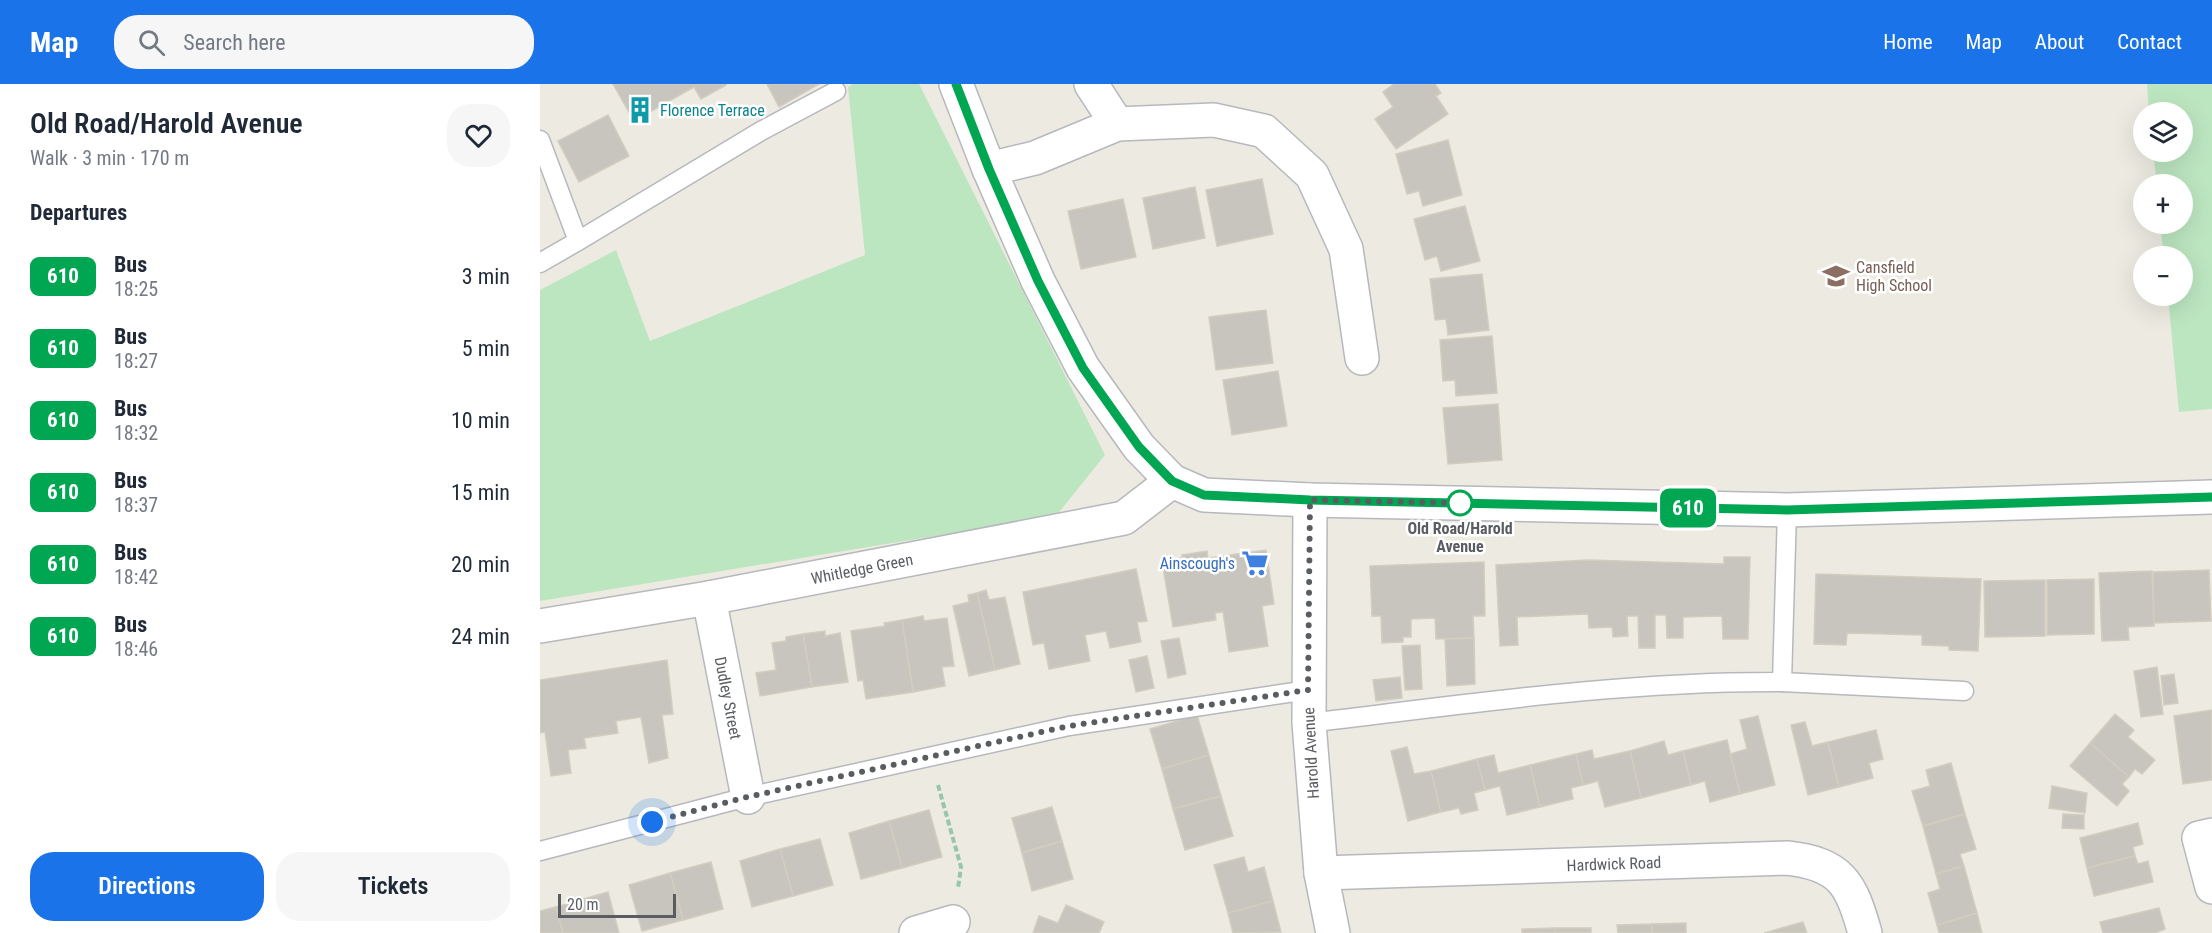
<!DOCTYPE html>
<html lang="en">
<head>
<meta charset="utf-8">
<style>
  :root { --surface:#fff; --page:#f6f6f7; --text:#1f2937; --muted:#747a83; --accent:#1a73e8 }
  body { margin:0; font-family:"Roboto Condensed",sans-serif; background:var(--page); color:var(--text); height:100vh; display:flex; flex-direction:column; font-size:22px; white-space:nowrap }
  * { box-sizing:border-box; margin:0 }
  p { font-size:20px; color:var(--muted) }
  .icon { flex:none; width:33px; height:33px; fill:none; stroke:currentColor; stroke-width:2; stroke-linecap:round; stroke-linejoin:round }
  .map { position:relative; flex:1; overflow:hidden }
  .drawer { display:flex; flex-direction:column; background:var(--surface); width:540px }
  .drawer>* { flex:none }
  .badge { padding:0 12px; border-radius:9px; font-size:21px; line-height:39px }
  .fabs { position:absolute; left:1593px; top:18px; display:grid; gap:12px }
  .fabs a { display:grid; place-items:center; width:60px; height:60px; border-radius:50%; background:var(--surface); box-shadow:0 6px 24px #0002; font-size:30px }
  .scale { position:absolute; left:18px; bottom:15px; width:118px; box-sizing:border-box; padding-left:6px; border:3px solid #595d62; border-top:0; font-size:16px; line-height:21px; white-space:nowrap; color:#595d62; -webkit-text-stroke:4px #fff; paint-order:stroke }
  .you { position:absolute; width:30px; height:30px; margin:-15px; border:4px solid #fff; border-radius:50%; background:#1a73e8; box-shadow:0 0 0 9px #1a73e833 }
  .map>.badge { position:absolute; translate:-50% -50%; box-shadow:0 0 0 3px #fff }
  h2 { padding:0 30px; font-size:22px; line-height:54px }
  .round { display:grid; place-items:center; flex:none; width:63px; height:63px; border-radius:24px; background:var(--page) }
  .overview { display:flex; align-items:center; justify-content:space-between; height:102px; padding:0 30px }
  h1 { font-size:28px; font-weight:600; line-height:45px }
  .primary-button { display:flex; gap:12px; margin-top:auto; padding:12px 30px }
  .primary-button a { flex:1; height:69px; border-radius:24px; background:var(--accent); color:#fff; font-size:24px; font-weight:600; line-height:69px; text-align:center }
  .primary-button a+a { background:var(--page); color:var(--text) }
  ul { padding:0; list-style:none }
  li { display:flex; align-items:center; gap:18px; height:72px; padding:0 30px }
  li div { flex:1 }
  li b { display:block; font-size:22px }
  li em { font-style:normal }
  li .badge { min-width:66px; font-weight:700; text-align:center }
  header { display:flex; align-items:center; gap:36px; box-sizing:border-box; height:84px; padding:0 30px; background:var(--accent); color:#fff }
  header strong { font-size:28px }
  nav { display:flex; gap:33px; margin-inline-start:auto; font-size:21px }
  .search { width:420px; height:54px; background:var(--page); display:flex; align-items:center; gap:15px; box-sizing:border-box; padding:0 21px; border-radius:24px; color:var(--muted); font-size:22px }
  main { display:flex; flex:1; min-height:0 }
  .map>svg:first-child { display:block }
  .green { fill:#bce6c0 }
  .building { fill:#c8c5be; stroke:#d2cdbf; stroke-width:1.5 }
  .lines { fill:none; stroke-linecap:round; stroke-linejoin:round }
  .service-casing { stroke:#b6b8be; stroke-width:21 }
  .minor-casing { stroke:#b6b8be; stroke-width:36 }
  .tertiary-casing { stroke:#b6b8be; stroke-width:36 }
  .path { stroke:#95c7a8; stroke-width:4; stroke-dasharray:6 3; stroke-linecap:butt }
  .service { stroke:#fff; stroke-width:18 }
  .minor { stroke:#fff; stroke-width:33 }
  .tertiary { stroke:#fff; stroke-width:33 }
  .line-casing { stroke:#fff; stroke-width:14 }
  .line { stroke:#00a651; stroke-width:9 }
  .walk { stroke:#595d62; stroke-width:6; stroke-dasharray:0 10.8 }
  .stop-dot { fill:#fff; stroke:#00a651; stroke-width:3 }
  .labels { text-anchor:middle; dominant-baseline:central; stroke-width:5; stroke-linejoin:round; paint-order:stroke }
  .culture-label { font-size:16px; fill:#0d838f; stroke:#fff; text-anchor:start }
  .education-label { font-size:16px; fill:#785e54; stroke:#fff; text-anchor:start }
  .stop-label { font-size:16px; font-weight:bold; fill:#595d62; stroke:#fff }
  .shop-label { font-size:16px; fill:#366cbe; stroke:#fff; text-anchor:end }
  .street-label { font-size:16px; fill:#595d62; stroke:#fff }
</style>
</head>
<body>
<header>
<strong>Map</strong>
<div class="search"><svg class="icon" aria-label="search" viewBox="0 0 24 24"><circle cx="10" cy="10" r="6"/><path d="M15 15l6 6"/></svg>Search here</div>
<nav><a>Home</a><a>Map</a><a>About</a><a>Contact</a></nav>
</header>
<main>
<section class="drawer">
<div class="overview"><div><h1>Old Road/Harold Avenue</h1><p>Walk · 3 min · 170 m</p></div><a class="round"><svg class="icon" aria-label="heart" viewBox="0 0 24 24"><path d="M12 20l-8-8c-3-5 5-10 8-4 3-6 11-1 8 4z"/></svg></a></div>
<h2>Departures</h2>
<ul>
<li><span class="badge" style="background:#00a651;color:#fff">610</span><div><b>Bus</b><p>18:25</p></div><em>3 min</em></li>
<li><span class="badge" style="background:#00a651;color:#fff">610</span><div><b>Bus</b><p>18:27</p></div><em>5 min</em></li>
<li><span class="badge" style="background:#00a651;color:#fff">610</span><div><b>Bus</b><p>18:32</p></div><em>10 min</em></li>
<li><span class="badge" style="background:#00a651;color:#fff">610</span><div><b>Bus</b><p>18:37</p></div><em>15 min</em></li>
<li><span class="badge" style="background:#00a651;color:#fff">610</span><div><b>Bus</b><p>18:42</p></div><em>20 min</em></li>
<li><span class="badge" style="background:#00a651;color:#fff">610</span><div><b>Bus</b><p>18:46</p></div><em>24 min</em></li>
</ul>
<div class="primary-button"><a>Directions</a><a>Tickets</a></div>
</section>
<div class="map">
<svg width="1672" height="849" viewBox="0 0 1672 849">
  <rect width="100%" height="100%" fill="#edebe1"/>
  <g class="green">
    <polygon points="313,0 379,0 565,371 516,432 0,517 0,206 76,166 110,257 325,171 308,3"/>
    <polygon points="1607,0 1672,0 1672,325 1639,328 1628,212 1642,212 1642,172 1624,172 1620,140 1642,140 1642,100 1617,100 1613,68 1642,68 1642,28 1609,28"/>
  </g>
  <g class="building">
    <polygon points="73,0 186,0 186,1 161,15 154,3 94,37"/>
    <polygon points="227,0 279,0 239,23"/>
    <polygon points="854,0 895,0 901,9 896,12 908,30 856,65 835,35 853,23 843,8"/>
    <polygon points="68,31 89,72 39,98 18,57"/>
    <polygon points="908,56 922,111 883,122 879,107 867,110 856,70"/>
    <polygon points="722,95 733,150 677,162 666,106"/>
    <polygon points="655,103 665,154 613,165 603,114"/>
    <polygon points="583,115 596,173 541,185 528,127"/>
    <polygon points="925,122 940,177 901,187 897,172 885,176 874,135"/>
    <polygon points="942,190 949,246 908,251 906,235 895,236 890,195"/>
    <polygon points="726,226 733,279 676,286 669,233"/>
    <polygon points="952,252 957,309 916,312 915,296 903,297 900,256"/>
    <polygon points="738,287 747,342 692,351 683,296"/>
    <polygon points="958,320 962,376 908,380 903,324"/>
    <polygon points="726,466 734,520 722,522 728,562 689,568 683,528 675,529 676,536 633,543 622,477 642,474 642,471 667,467 668,474"/>
    <polygon points="1184,473 1210,473 1208,555 1183,555 1182,532 1143,533 1143,554 1127,554 1126,531 1115,531 1115,564 1099,564 1098,532 1087,532 1088,552 1073,553 1072,543 1049,544 1048,530 977,533 978,561 960,562 956,481 1047,476 1184,480"/>
    <polygon points="944,478 945,532 933,532 934,554 896,555 895,534 871,535 871,553 863,553 863,558 842,559 841,532 832,532 830,482"/>
    <polygon points="596,485 607,537 597,538 601,558 570,564 566,547 545,551 550,577 509,585 504,559 493,561 483,508"/>
    <polygon points="1669,486 1671,537 1614,539 1613,488"/>
    <polygon points="1612,487 1614,542 1588,543 1589,556 1562,557 1559,489"/>
    <polygon points="1276,490 1441,495 1438,567 1409,566 1409,562 1382,561 1382,551 1307,549 1306,561 1274,560"/>
    <polygon points="1554,495 1554,550 1507,551 1507,496"/>
    <polygon points="1505,496 1505,552 1445,553 1444,497"/>
    <polygon points="446,506 449,516 465,513 480,580 455,586 437,509"/>
    <polygon points="437,509 455,586 429,592 413,522 429,518 428,511"/>
    <polygon points="383,532 384,537 407,534 414,582 402,583 405,602 373,608 362,536"/>
    <polygon points="362,536 373,608 326,615 323,596 318,597 311,547 345,542 344,539"/>
    <polygon points="285,547 285,552 300,549 308,598 272,603 263,550"/>
    <polygon points="263,550 272,603 220,612 216,589 236,586 232,559 246,557 246,553"/>
    <polygon points="639,554 646,590 628,594 621,557"/>
    <polygon points="934,554 935,600 907,602 905,555"/>
    <polygon points="880,561 882,605 865,606 862,562"/>
    <polygon points="607,572 614,604 596,608 589,576"/>
    <polygon points="127,576 133,630 122,631 128,674 109,679 101,633 76,637 78,649 44,654 46,664 28,666 31,689 11,692 5,648 0,649 0,596"/>
    <polygon points="1617,583 1623,630 1601,633 1594,587"/>
    <polygon points="1634,590 1638,619 1624,621 1621,592"/>
    <polygon points="860,593 862,614 836,617 833,596"/>
    <polygon points="1672,626 1672,696 1643,700 1634,632"/>
    <polygon points="1575,630 1594,646 1588,653 1615,676 1602,690 1595,685 1589,693 1550,659"/>
    <polygon points="657,631 669,671 622,685 610,645"/>
    <polygon points="1218,632 1235,701 1200,710 1190,670 1207,665 1200,636"/>
    <polygon points="1265,638 1272,662 1288,658 1299,703 1268,711 1251,641"/>
    <polygon points="1336,646 1343,675 1329,679 1333,694 1299,703 1288,658"/>
    <polygon points="1187,656 1200,710 1170,718 1165,697 1151,701 1143,667"/>
    <polygon points="1124,657 1128,671 1143,667 1151,701 1101,714 1090,667"/>
    <polygon points="1550,659 1589,693 1582,700 1589,707 1577,722 1530,682"/>
    <polygon points="867,663 874,690 891,687 901,728 868,737 851,667"/>
    <polygon points="1052,666 1054,675 1090,667 1101,714 1065,723 1058,697 1043,701 1036,670"/>
    <polygon points="1036,670 1043,701 1031,704 1033,715 1000,723 990,681"/>
    <polygon points="669,671 681,712 633,725 622,685"/>
    <polygon points="954,671 958,689 990,681 1000,723 967,731 960,702 945,706 937,675"/>
    <polygon points="937,675 945,706 934,709 938,726 921,730 919,724 901,728 891,687"/>
    <polygon points="1411,679 1425,730 1383,742 1372,707 1390,702 1386,686"/>
    <polygon points="1512,702 1547,709 1545,729 1509,724"/>
    <polygon points="681,712 693,752 645,766 633,725"/>
    <polygon points="512,723 522,757 482,769 472,734"/>
    <polygon points="389,726 402,773 362,784 349,737"/>
    <polygon points="1425,730 1436,765 1420,770 1424,782 1396,790 1383,742"/>
    <polygon points="1523,730 1544,731 1544,745 1522,744"/>
    <polygon points="349,737 362,784 321,795 309,749"/>
    <polygon points="1598,739 1603,760 1593,763 1595,772 1547,784 1540,754"/>
    <polygon points="280,755 293,801 253,812 240,765"/>
    <polygon points="522,757 533,795 492,807 482,769"/>
    <polygon points="240,765 253,812 212,823 200,777"/>
    <polygon points="1595,772 1598,780 1608,777 1613,798 1554,812 1547,784"/>
    <polygon points="704,773 708,788 724,783 733,817 688,829 674,781"/>
    <polygon points="171,778 183,825 143,836 130,789"/>
    <polygon points="1424,782 1437,829 1397,841 1388,809 1400,805 1396,790"/>
    <polygon points="130,789 143,836 102,847 89,801"/>
    <polygon points="68,808 79,849 23,849 16,823"/>
    <polygon points="733,817 741,848 693,849 688,829"/>
    <polygon points="526,821 564,838 559,849 493,849 499,832 518,839"/>
    <polygon points="16,823 23,849 0,849 0,827"/>
    <polygon points="1619,824 1625,845 1615,849 1563,849 1560,838"/>
    <polygon points="1437,829 1442,849 1399,849 1397,841"/>
    <polygon points="1263,838 1267,849 1224,849"/>
    <polygon points="1146,839 1146,849 1112,849 1112,840"/>
    <polygon points="1112,840 1112,849 1078,849 1077,841"/>
    <polygon points="1015,844 1015,849 982,849 982,845"/>
    <rect x="1015" y="844" width="36" height="5"/>
  </g>
  <g class="lines">
    <defs>
      <g id="service">
        <polyline points="0,56 38,157 0,179"/>
        <polyline points="38,157 221,47 296,7"/>
        <polyline points="1242,598 1424,607"/>
        <path d="M 769,639 C 927,620 1083,597 1242,598 L 1247,426"/>
        <polyline points="0,767 203,714 529,642 768,606"/>
      </g>
      <g id="minor">
        <polyline points="551,0 577,40"/>
        <polyline points="449,85 495,74 577,40 674,36 724,47 772,91 806,165 822,274"/>
        <polyline points="770,416 769,639 781,789 793,849"/>
        <polyline points="169,514 208,713"/>
        <polyline points="0,542 169,514 584,434 632,397"/>
        <polyline points="1672,751 1659,754 1672,803"/>
        <path d="M 781,789 L 1247,774 C 1301,780 1311,799 1325,849"/>
        <polyline points="376,849 413,838"/>
      </g>
      <polyline id="tertiary" points="416,0 449,85 498,197 543,284 599,363 632,397 664,411 770,416 1247,426 1672,413"/>
    </defs>
    <use href="#service" class="service-casing"/>
    <use href="#minor" class="minor-casing"/>
    <use href="#tertiary" class="tertiary-casing"/>
    <polyline class="path" points="398,701 421,783 418,804"/>
    <use href="#service" class="service"/>
    <use href="#minor" class="minor"/>
    <use href="#tertiary" class="tertiary"/>
  </g>
  <g class="lines">
    <defs>
      <polyline id="line" points="416,0 449,85 498,197 543,284 599,363 632,397 664,411 770,416 1247,426 1672,413"/>
    </defs>
    <use href="#line" class="line-casing"/>
    <use href="#line" class="line"/>
    <polyline class="walk" points="112,738 203,714 529,642 768,606 770,416 920,419"/>
  </g>
  <defs>
    <symbol id="building-bare" viewBox="-9 -9 18 18"><path d="M-4-6H4V6H1V3H-1V6H-4ZM-2.5-4.3h1.7v1.8h-1.7ZM.8-4.3h1.7v1.8H.8ZM-2.5-1h1.7V.8h-1.7ZM.8-1h1.7V.8H.8Z" fill="#0f9aa8" stroke="#fff" stroke-width="2.5" paint-order="stroke"/></symbol>
    <symbol id="school-bare" viewBox="-9 -9 18 18"><path d="M0-5L7-2L0 1L-7-2ZM-4 1L0 2.5L4 1V4Q0 6-4 4Z" fill="#8d6e63" stroke="#fff" stroke-width="2.5" paint-order="stroke"/></symbol>
    <symbol id="supermarket-bare" viewBox="-9 -9 18 18"><path d="M-6-5.5h2.5l.6 2H6L4.5 2H-2.5L-4.4-4H-6ZM-1.5 3.2a1.3 1.3 0 1 0 .1 0ZM3 3.2a1.3 1.3 0 1 0 .1 0Z" fill="#3f7fe0" stroke="#fff" stroke-width="2.5" paint-order="stroke"/></symbol>
  </defs>
  <g fill-rule="evenodd">
    <use href="#building-bare" x="81" y="7" width="38" height="38"/>
    <use href="#school-bare" x="1277" y="173" width="38" height="38"/>
    <use href="#supermarket-bare" x="696" y="460" width="38" height="38"/>
  </g>
  <circle class="stop-dot" cx="920" cy="419" r="12"/>
  <g class="labels">
    <g class="culture-label">
      <text x="120" y="26">Florence Terrace</text>
    </g>
    <g class="education-label">
      <text x="1316" y="183">Cansfield<tspan x="1316" dy="18">High School</tspan></text>
    </g>
    <g class="stop-label">
      <text x="920" y="444">Old Road/Harold<tspan x="920" dy="18">Avenue</tspan></text>
    </g>
    <g class="shop-label">
      <text x="695" y="479">Ainscough's</text>
    </g>
    <g class="street-label">
      <text transform="translate(322 485) rotate(-11)">Whitledge Green</text>
      <text transform="translate(188 614) rotate(79)">Dudley Street</text>
      <text transform="translate(771 669) rotate(-93)">Harold Avenue</text>
      <text transform="translate(1074 780) rotate(-2)">Hardwick Road</text>
    </g>
  </g>
</svg>
<div class="fabs">
<a><svg class="icon" aria-label="layers" viewBox="0 0 24 24"><path d="M12 4l9 5-9 5-9-5zM3 14l9 5 9-5"/></svg></a>
<a>+</a>
<a>−</a>
</div>
<div class="scale">20 m</div>
<div class="you" style="left:112px;top:738px"></div>
<b class="badge" style="left:1148px;top:424px;background:#00a651;color:#fff">610</b>
</div>
</main>
</body>
</html>
